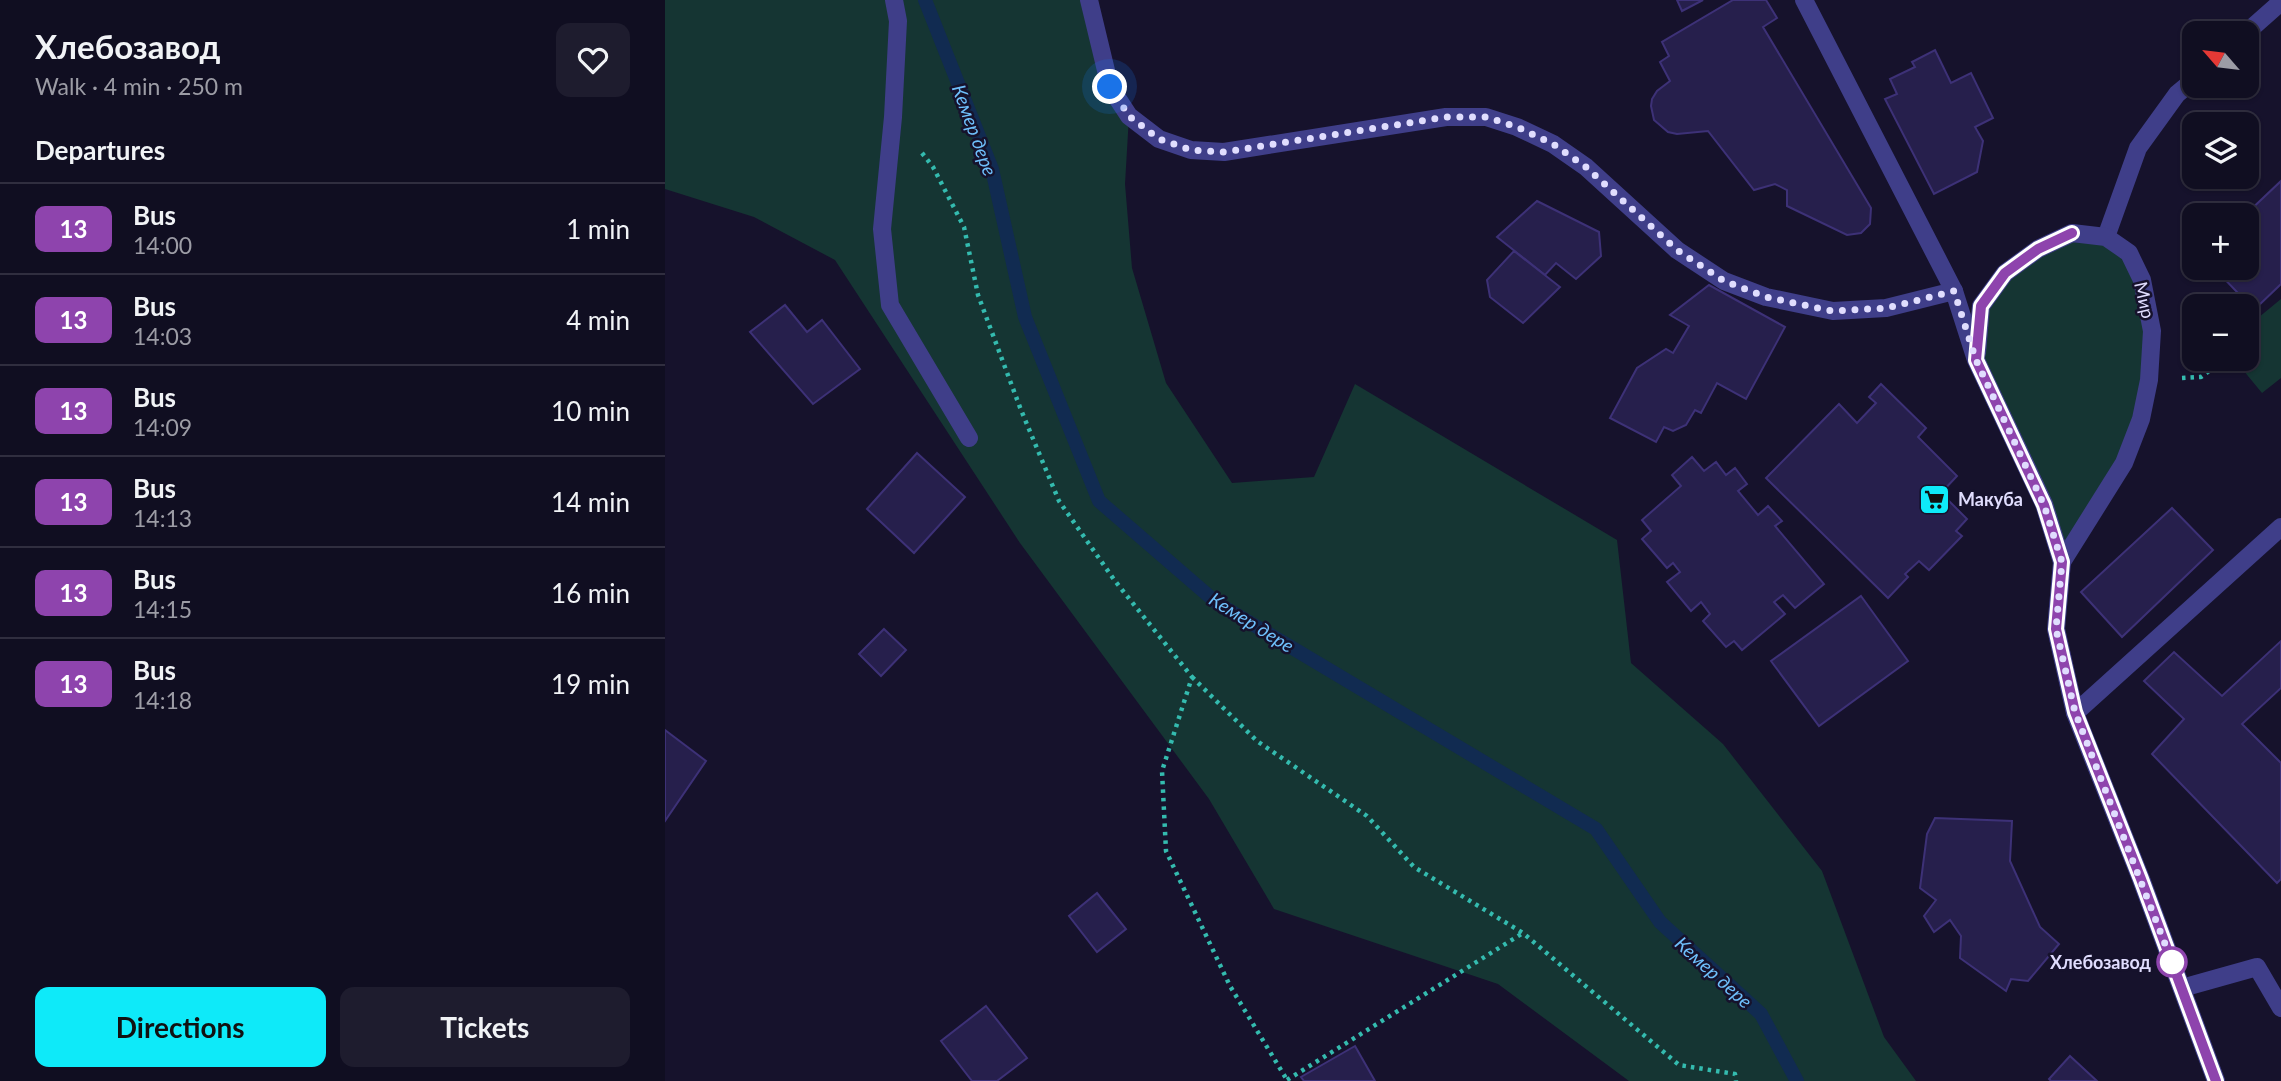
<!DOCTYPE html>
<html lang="en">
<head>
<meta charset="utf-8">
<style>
  :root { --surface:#100e21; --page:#1e1c2e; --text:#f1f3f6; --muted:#9c9ca5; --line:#302e3f; --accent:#0eeaf9 }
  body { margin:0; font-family:Lato,sans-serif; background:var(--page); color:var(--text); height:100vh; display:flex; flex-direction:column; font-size:26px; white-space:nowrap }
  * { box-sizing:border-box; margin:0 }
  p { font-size:23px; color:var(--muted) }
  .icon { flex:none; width:38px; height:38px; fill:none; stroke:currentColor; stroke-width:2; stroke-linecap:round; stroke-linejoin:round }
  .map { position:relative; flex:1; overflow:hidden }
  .panel { display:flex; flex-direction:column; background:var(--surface); width:665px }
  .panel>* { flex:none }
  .badge { padding:0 14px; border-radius:10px; font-size:24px; line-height:46px }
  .needle { width:46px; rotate:298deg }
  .tools { position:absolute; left:1517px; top:21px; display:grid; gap:14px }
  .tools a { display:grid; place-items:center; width:77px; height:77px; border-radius:14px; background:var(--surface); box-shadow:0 2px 5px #0004,0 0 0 2px var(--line); font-size:35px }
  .you { position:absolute; width:35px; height:35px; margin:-18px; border:5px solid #fff; border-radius:50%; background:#1a73e8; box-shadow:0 0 0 10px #1a73e833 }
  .map>.badge { position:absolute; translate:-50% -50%; box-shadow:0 0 0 4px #fff }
  h2 { padding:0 35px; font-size:26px; line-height:63px }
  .round { display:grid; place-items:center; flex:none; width:74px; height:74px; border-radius:14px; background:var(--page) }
  .overview { display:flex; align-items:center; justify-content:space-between; height:119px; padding:0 35px }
  h1 { font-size:33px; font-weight:700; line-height:52px }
  .cta { display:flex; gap:14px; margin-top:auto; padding:14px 35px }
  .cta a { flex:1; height:80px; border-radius:14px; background:var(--accent); color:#111; font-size:28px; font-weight:700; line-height:80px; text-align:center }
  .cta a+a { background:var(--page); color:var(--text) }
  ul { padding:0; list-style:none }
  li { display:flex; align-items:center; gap:21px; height:91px; padding:0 35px; border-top:2px solid var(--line) }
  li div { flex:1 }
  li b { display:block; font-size:26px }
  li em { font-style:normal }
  li .badge { min-width:77px; font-weight:700; text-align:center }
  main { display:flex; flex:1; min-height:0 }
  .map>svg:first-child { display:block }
  .green { fill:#153533 }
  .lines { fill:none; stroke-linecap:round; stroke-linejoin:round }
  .stream { stroke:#112b51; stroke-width:14 }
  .building { fill:#261f4c; stroke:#3d3177; stroke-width:2 }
  .path { stroke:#34bbaf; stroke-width:4.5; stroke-dasharray:3.5 5; stroke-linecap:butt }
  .lane { stroke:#3f3e89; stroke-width:18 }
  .street { stroke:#3f3e89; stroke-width:18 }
  .line-casing { stroke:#fff; stroke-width:16 }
  .line { stroke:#8e44ad; stroke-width:10 }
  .walk { stroke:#e0ddfe; stroke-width:7; stroke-dasharray:0 12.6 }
  .stop-dot { fill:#fff; stroke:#8e44ad; stroke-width:3.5 }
  .labels { text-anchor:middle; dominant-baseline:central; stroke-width:5; stroke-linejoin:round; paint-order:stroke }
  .street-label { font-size:18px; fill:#e0ddfe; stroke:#16122c }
  .poi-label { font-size:18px; font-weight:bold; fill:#e0ddfe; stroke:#16122c; text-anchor:start }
  .stop-label { font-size:18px; font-weight:bold; fill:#e0ddfe; stroke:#16122c; text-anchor:end }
  .water-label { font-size:19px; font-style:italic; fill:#6ebffb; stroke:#16122c }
</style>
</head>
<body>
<main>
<section class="panel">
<div class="overview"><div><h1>Хлебозавод</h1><p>Walk · 4 min · 250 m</p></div><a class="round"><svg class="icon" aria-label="heart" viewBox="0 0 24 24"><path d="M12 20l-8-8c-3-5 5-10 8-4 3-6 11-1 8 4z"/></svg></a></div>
<h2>Departures</h2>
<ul>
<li><span class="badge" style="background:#8e44ad;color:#fff">13</span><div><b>Bus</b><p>14:00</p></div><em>1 min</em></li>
<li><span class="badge" style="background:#8e44ad;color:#fff">13</span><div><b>Bus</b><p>14:03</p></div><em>4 min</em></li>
<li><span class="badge" style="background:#8e44ad;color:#fff">13</span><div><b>Bus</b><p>14:09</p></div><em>10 min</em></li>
<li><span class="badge" style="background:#8e44ad;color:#fff">13</span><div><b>Bus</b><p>14:13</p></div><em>14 min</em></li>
<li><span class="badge" style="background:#8e44ad;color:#fff">13</span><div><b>Bus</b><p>14:15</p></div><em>16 min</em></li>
<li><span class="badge" style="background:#8e44ad;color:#fff">13</span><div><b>Bus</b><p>14:18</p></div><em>19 min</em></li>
</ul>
<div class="cta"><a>Directions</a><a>Tickets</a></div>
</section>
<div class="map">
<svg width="1616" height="1081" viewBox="0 0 1616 1081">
  <rect width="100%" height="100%" fill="#16122c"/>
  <g class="green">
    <polygon points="0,0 424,0 464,116 460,184 467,268 501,383 567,483 649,477 690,384 952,540 966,663 1058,744 1157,871 1219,1037 1251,1081 964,1081 833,984 609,909 544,799 355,543 170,260 89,217 0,189"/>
    <polygon points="1407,233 1464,253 1487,331 1476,419 1397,562 1311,360 1316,306 1340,273"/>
    <polygon points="1616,299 1616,378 1597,393 1569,359 1582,359 1582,327"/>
  </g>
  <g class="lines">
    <polyline class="stream" points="260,0 327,169 360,317 434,501 552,603 931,829 995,922 1096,1014 1132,1081"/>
  </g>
  <g class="building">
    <polygon points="1012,0 1038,0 1017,11"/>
    <polygon points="1068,0 1101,0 1112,18 1098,27 1206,208 1205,224 1196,233 1182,235 1122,206 1122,190 1110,184 1089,190 1043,131 1012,134 1003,132 989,120 986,106 987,99 992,91 1005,81 995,62 1004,56 997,42"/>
    <polygon points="1270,50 1286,83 1306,73 1328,118 1310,127 1318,141 1312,172 1269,194 1220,99 1232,94 1225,79 1250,67 1247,62"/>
    <polygon points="1616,181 1616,284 1592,307 1591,312 1549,268 1582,268 1582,215 1580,215"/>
    <polygon points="872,201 934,232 936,256 911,279 891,263 880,275 832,237"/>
    <polygon points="849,251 895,287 858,323 825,297 822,280"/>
    <polygon points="1044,285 1120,327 1081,399 1052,383 1036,413 1030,410 1021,425 1008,431 999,427 991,442 945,418 972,368 1001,349 1008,353 1024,326 1005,315"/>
    <polygon points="120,305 142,332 157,320 195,369 148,404 85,332"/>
    <polygon points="1216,384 1261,428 1253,437 1292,476 1276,493 1302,519 1291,531 1297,536 1264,570 1254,561 1240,574 1243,577 1223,598 1101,478 1174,404 1192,423 1211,403 1204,397"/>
    <polygon points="252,453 300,497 249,553 202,509"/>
    <polygon points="1027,457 1039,471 1051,462 1061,475 1070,468 1082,484 1073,491 1093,515 1103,506 1117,521 1110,526 1159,584 1130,608 1118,595 1109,602 1120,614 1077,650 1069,641 1061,647 1038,621 1045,614 1036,602 1026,611 1002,582 1015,572 1008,563 1002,568 977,539 986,531 977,520 1016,486 1007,475"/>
    <polygon points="1507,508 1548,550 1457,637 1416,592"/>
    <polygon points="1196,596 1243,661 1154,726 1106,661"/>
    <polygon points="219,629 241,650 216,676 194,654"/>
    <polygon points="1616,641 1616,688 1577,724 1616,763 1616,879 1612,883 1487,754 1519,719 1479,681 1509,652 1557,696"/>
    <polygon points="0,730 41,761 0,821"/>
    <polygon points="1270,818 1347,821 1345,861 1375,927 1394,944 1363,981 1346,979 1341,991 1295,958 1296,936 1285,920 1269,932 1259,916 1271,900 1255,888 1262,834"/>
    <polygon points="432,893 461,929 432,952 404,916"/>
    <polygon points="321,1006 362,1058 332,1081 307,1081 276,1041"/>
    <polygon points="690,1046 710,1081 639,1081 636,1077"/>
    <polygon points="1405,1056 1432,1081 1386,1081 1384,1079"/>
  </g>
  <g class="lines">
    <g class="path">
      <polyline points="257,153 268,167 299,227 313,295 356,410 394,501 450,581 527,677 497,771 501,851 565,986 622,1080"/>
      <polyline points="1517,378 1536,377 1560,359"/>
      <polyline points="527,677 592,741 702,816 749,867 858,933 1014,1065 1070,1074 1071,1081"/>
      <polyline points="622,1080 858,933"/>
    </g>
    <g class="lane">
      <polyline points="1410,713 1616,527"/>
      <polyline points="1517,988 1592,967 1616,1008"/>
    </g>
    <g class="street">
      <polyline points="229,0 233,21 228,117 217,229 225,305 304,438"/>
      <polyline points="424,0 445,87 464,116 494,139 526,150 559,152 781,117 821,117 852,127 888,144 921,167 1012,250 1059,281 1101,297 1168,311 1221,308 1289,291"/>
      <polyline points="1139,0 1289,291 1311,360 1379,504 1397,562 1391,629 1410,713 1476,879 1551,1081"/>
      <polyline points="1581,33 1616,2"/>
      <polyline points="1441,237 1473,148 1512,94 1530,79"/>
      <polyline points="1312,353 1316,306 1340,273 1373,249 1407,233 1441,237 1464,253 1477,280 1487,331 1484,380 1476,419 1459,463 1397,562"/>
    </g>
  </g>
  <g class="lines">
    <defs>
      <polyline id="line" points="1407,233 1373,249 1340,273 1316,306 1311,360 1379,505 1397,562 1391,629 1410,712 1476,879 1551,1081"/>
    </defs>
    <use href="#line" class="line-casing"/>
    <use href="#line" class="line"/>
    <polyline class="walk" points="445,87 464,116 494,139 526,150 559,152 781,117 821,117 852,127 888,144 921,167 1012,250 1059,281 1101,297 1167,311 1222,308 1289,291 1311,360 1379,505 1397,562 1391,629 1410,712 1507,962"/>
  </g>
  <defs>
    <symbol id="supermarket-square" viewBox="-11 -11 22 22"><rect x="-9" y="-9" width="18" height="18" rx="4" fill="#0eeaf9" stroke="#16122c"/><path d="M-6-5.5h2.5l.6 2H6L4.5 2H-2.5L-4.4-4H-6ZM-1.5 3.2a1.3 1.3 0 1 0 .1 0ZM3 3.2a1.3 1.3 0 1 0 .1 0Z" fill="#111"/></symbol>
  </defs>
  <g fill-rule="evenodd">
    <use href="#supermarket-square" x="1252" y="482" width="35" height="35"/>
  </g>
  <circle class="stop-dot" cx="1507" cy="962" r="14"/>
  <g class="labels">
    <g class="street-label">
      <text transform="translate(1480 300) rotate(77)">Мир</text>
    </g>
    <g class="poi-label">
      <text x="1293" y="499">Макуба</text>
    </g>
    <g class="stop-label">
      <text x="1486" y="962">Хлебозавод</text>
    </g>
    <g class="water-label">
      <text transform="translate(310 130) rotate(70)">Кемер дере</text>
      <text transform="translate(587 622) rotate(32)">Кемер дере</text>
      <text transform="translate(1049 972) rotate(42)">Кемер дере</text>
    </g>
  </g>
</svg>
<div class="tools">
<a><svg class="needle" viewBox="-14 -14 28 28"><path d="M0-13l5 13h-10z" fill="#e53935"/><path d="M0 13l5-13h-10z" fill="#9c9ca5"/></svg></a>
<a><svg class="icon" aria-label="layers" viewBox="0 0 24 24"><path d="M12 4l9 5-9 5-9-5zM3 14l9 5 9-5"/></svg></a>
<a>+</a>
<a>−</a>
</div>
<div class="you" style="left:445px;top:87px"></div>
</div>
</main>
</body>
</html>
